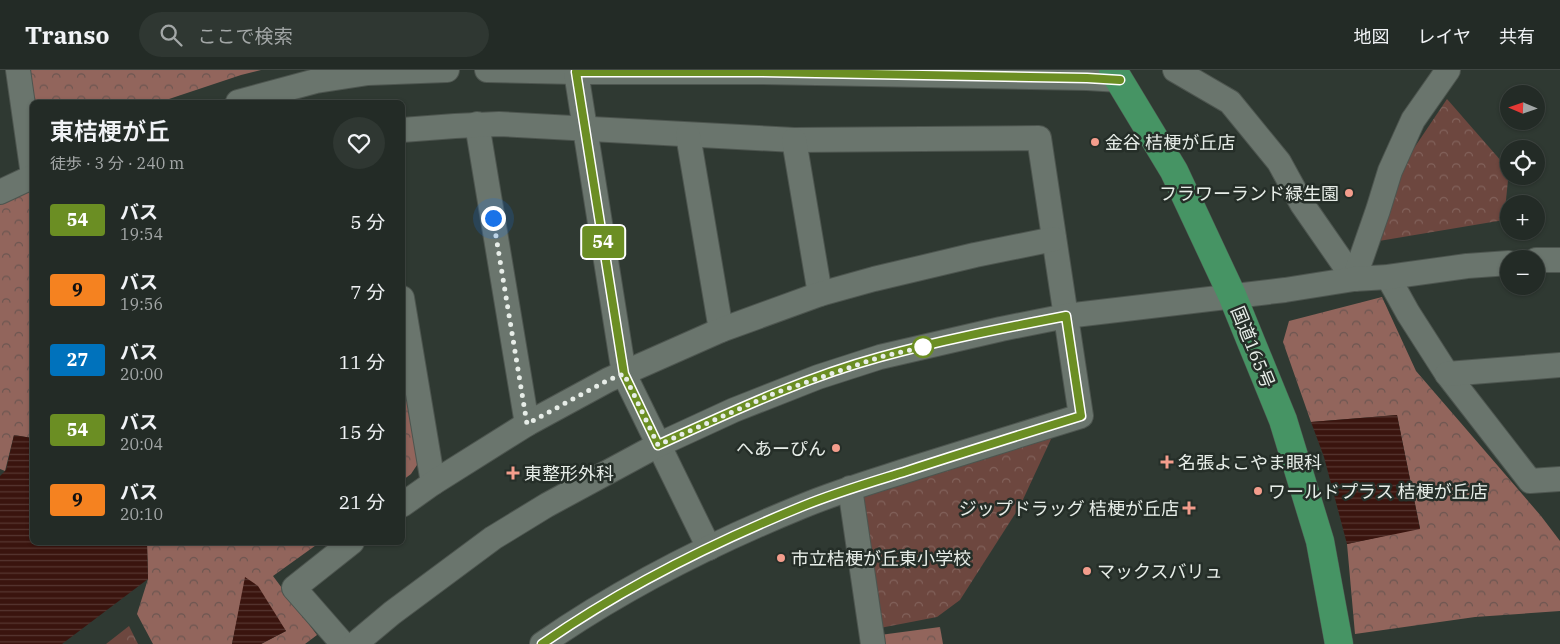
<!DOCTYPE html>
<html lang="ja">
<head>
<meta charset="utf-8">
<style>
  :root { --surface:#232b26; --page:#2f3732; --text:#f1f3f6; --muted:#a3a7a7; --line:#404743 }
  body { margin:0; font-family:"IBM Plex Serif","Noto Sans JP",serif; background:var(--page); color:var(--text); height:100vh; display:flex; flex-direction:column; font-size:19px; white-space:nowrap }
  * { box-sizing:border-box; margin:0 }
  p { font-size:16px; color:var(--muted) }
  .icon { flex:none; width:28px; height:28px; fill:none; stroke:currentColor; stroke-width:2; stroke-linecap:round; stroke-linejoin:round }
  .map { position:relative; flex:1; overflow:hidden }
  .side { position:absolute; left:30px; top:30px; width:375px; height:445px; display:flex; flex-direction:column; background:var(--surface); border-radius:8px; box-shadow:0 1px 4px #0004,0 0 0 1px var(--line) }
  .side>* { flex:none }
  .badge { padding:0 10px; border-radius:4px; font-size:18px; line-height:32px }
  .needle { width:32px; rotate:272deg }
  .tools { position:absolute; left:1500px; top:15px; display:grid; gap:10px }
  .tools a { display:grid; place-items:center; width:45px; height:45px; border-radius:50%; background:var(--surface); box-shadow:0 1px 4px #0004,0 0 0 1px var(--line); font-size:25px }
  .you { position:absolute; width:25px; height:25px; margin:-12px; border:4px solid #fff; border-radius:50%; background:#1a73e8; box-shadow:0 0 0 8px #1a73e833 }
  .map>.badge { position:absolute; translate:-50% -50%; box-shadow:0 0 0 2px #fff }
  .round { display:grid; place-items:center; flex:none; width:52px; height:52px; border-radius:26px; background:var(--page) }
  .headline { display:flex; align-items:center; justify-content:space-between; height:85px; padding:0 20px }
  h1 { font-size:24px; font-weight:600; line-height:38px }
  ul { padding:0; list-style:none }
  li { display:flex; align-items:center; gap:15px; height:70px; padding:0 20px }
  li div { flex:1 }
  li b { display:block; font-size:19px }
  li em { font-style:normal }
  li .badge { min-width:55px; font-weight:700; text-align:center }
  header { display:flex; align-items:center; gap:30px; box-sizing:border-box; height:70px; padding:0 25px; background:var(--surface); border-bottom:1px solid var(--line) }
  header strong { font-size:24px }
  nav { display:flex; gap:28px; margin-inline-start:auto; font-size:18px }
  .search { width:350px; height:45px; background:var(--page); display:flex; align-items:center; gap:12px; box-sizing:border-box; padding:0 18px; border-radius:28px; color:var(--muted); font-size:19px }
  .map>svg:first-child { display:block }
  .forest { fill:url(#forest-crowns) }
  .park { fill:url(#park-crowns) }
  .water { fill:url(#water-rules) }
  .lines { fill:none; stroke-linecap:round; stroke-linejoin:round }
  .minor-casing { stroke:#4d554f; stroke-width:26 }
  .highway-casing { stroke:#4d554f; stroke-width:29 }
  .minor { stroke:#6a756d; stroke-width:24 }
  .highway { stroke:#469464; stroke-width:28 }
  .line-casing { stroke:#fff; stroke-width:11 }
  .line { stroke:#6b8e23; stroke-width:8 }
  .walk { stroke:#e7ede8; stroke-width:5; stroke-dasharray:0 9 }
  .poi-dot { fill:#f49d8c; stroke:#252e28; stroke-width:2 }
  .stop-dot { fill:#fff; stroke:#6b8e23; stroke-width:2.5 }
  .labels { text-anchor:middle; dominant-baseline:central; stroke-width:5; stroke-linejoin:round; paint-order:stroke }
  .poi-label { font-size:18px; fill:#e7ede8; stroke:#252e28; text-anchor:start }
  .street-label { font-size:18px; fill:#e7ede8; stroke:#252e28 }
</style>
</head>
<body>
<header>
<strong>Transo</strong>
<div class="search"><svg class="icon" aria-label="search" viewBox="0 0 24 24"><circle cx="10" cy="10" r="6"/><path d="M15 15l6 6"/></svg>ここで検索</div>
<nav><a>地図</a><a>レイヤ</a><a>共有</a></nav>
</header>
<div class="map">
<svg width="1560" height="574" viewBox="0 0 1560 574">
  <defs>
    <pattern id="forest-crowns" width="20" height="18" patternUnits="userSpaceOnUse" patternTransform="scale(1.25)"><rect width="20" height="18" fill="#92655c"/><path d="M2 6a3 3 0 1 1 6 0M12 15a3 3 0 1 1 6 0" fill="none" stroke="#6c5651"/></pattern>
    <pattern id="park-crowns" width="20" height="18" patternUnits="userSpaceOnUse" patternTransform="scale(1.25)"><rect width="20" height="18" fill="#6d473f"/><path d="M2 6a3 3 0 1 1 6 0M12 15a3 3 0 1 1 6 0" fill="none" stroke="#82625b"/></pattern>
    <pattern id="water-rules" width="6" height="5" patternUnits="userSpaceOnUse" patternTransform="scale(1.25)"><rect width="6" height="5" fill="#3a140e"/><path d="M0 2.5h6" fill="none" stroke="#563631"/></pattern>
  </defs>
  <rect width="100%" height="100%" fill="#2f3932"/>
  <g class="forest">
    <polygon points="27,0 261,0 241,5 160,32 32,32"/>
    <polygon points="32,121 32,368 14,365 5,401 0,399 0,134"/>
    <polygon points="1382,227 1416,301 1541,446 1560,471 1560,541 1475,547 1355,564 1347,474 1420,458 1397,345 1311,352 1283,272 1289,251"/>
    <polygon points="402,282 421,389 411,404 403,410"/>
    <polygon points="147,473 319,473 273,506 317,565 305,574 261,574 286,561 246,508 232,574 153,574 137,544 148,509"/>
    <polygon points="940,557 943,574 881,574 880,565"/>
  </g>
  <g class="park">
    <polygon points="1447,29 1509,100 1504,150 1379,171 1402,96"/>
    <polygon points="1052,367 1020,436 960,530 937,547 880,558 860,433 867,422"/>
    <polygon points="129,556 138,574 106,574"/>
  </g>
  <g class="water">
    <polygon points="1397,345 1420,459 1347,474 1324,387 1311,352"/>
    <polygon points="14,365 32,368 32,472 147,473 148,509 62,574 0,574 0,406 6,400"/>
    <polygon points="245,507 258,516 286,561 261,574 232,574"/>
  </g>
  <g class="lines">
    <defs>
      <g id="minor">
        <polyline points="18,0 32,98"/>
        <polyline points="487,0 576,2 758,2 1087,8 1120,10"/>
        <polyline points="1175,0 1230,32 1279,92 1302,134 1354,209"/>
        <polyline points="576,2 624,304 709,478"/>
        <polyline points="238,32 316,11 368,3 447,0"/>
        <polyline points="477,54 527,354"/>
        <path d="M 402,60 L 455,56 L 499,54 L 794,70 L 1039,68 L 1081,346 C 1025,363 970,381 914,398 C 877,410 839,421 803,436 C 712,473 623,518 542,574"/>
        <polyline points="688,65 721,260"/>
        <polyline points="794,70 820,224"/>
        <polyline points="0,122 32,107"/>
        <polyline points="1536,190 1560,190"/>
        <polyline points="1388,207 1408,243 1447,304 1530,411 1560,409"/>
        <polyline points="1354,209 1378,140 1390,101 1413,50 1448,0"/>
        <polyline points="402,228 433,413"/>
        <polyline points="1447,304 1560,295"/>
        <polyline points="850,418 873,574"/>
        <polyline points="402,435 433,413 527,354 608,310 721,260 820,224 874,209 975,185 1054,169"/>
        <polyline points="343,574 294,518 352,472"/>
        <polyline points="355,574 392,543 493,468 547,435 658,375 734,340 818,307 880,287 1001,259 1066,246 1285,220 1354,209 1388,207 1467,196 1509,193"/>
      </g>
      <polyline id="highway" points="1113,0 1174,101 1232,225 1283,350 1320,471 1339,574"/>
    </defs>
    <use href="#minor" class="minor-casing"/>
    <use href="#highway" class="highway-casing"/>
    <use href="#minor" class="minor"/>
    <use href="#highway" class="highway"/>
  </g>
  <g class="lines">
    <defs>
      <path id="line" d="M 542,574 C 622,518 712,473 803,436 C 837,422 872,412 907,401 C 965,382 1023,364 1081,346 L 1066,246 C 1004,258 941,270 880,287 C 803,308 731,342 658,375 L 624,304 L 576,2 L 758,2 L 1087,8 L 1120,10"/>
    </defs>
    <use href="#line" class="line-casing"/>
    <use href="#line" class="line"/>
    <polyline class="walk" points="493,148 527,354 608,310 624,304 658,375 775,323 880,287 924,277 923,277"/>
  </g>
  <g class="poi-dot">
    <circle cx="1095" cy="72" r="5"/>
    <circle cx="1349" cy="123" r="5"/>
    <circle cx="836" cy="378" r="5"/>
    <path d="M1164.5 384.5h5v5h5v5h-5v5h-5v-5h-5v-5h5z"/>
    <path d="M510.5 395.5h5v5h5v5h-5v5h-5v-5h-5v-5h5z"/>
    <circle cx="1258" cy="421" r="5"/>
    <path d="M1186.5 430.5h5v5h5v5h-5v5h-5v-5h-5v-5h5z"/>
    <circle cx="781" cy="488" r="5"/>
    <circle cx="1087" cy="501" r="5"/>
  </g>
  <circle class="stop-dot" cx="923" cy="277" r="10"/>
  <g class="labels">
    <g class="poi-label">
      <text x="1105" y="72">金谷 桔梗が丘店</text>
      <text x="1339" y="123" text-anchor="end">フラワーランド緑生園</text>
      <text x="826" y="378" text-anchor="end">へあーぴん</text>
      <text x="1178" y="392">名張よこやま眼科</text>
      <text x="524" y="403">東整形外科</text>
      <text x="1268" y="421">ワールドプラス 桔梗が丘店</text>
      <text x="1179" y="438" text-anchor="end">ジップドラッグ 桔梗が丘店</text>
      <text x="791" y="488">市立桔梗が丘東小学校</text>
      <text x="1097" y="501">マックスバリュ</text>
    </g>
    <g class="street-label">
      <text transform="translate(1253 277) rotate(68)">国道165号</text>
    </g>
  </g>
</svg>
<div class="tools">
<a><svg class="needle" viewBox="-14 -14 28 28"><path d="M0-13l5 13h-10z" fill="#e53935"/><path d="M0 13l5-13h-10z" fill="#a3a7a7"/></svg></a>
<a><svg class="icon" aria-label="locate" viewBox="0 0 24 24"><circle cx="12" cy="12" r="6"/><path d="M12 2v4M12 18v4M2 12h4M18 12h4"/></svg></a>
<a>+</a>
<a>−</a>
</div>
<div class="you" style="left:493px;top:148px"></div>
<b class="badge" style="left:603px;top:172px;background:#6b8e23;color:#fff">54</b>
<section class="side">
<div class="headline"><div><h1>東桔梗が丘</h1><p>徒歩 · 3 分 · 240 m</p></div><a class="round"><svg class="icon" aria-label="heart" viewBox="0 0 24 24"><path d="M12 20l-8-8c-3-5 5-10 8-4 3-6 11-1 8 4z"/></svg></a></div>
<ul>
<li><span class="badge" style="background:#6b8e23;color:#fff">54</span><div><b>バス</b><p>19:54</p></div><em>5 分</em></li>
<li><span class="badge" style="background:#f58220;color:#111">9</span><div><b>バス</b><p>19:56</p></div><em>7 分</em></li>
<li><span class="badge" style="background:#0072bc;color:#fff">27</span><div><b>バス</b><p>20:00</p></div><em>11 分</em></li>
<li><span class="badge" style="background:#6b8e23;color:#fff">54</span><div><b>バス</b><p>20:04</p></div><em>15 分</em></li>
<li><span class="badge" style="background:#f58220;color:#111">9</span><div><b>バス</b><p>20:10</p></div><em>21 分</em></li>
</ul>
</section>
</div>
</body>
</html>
